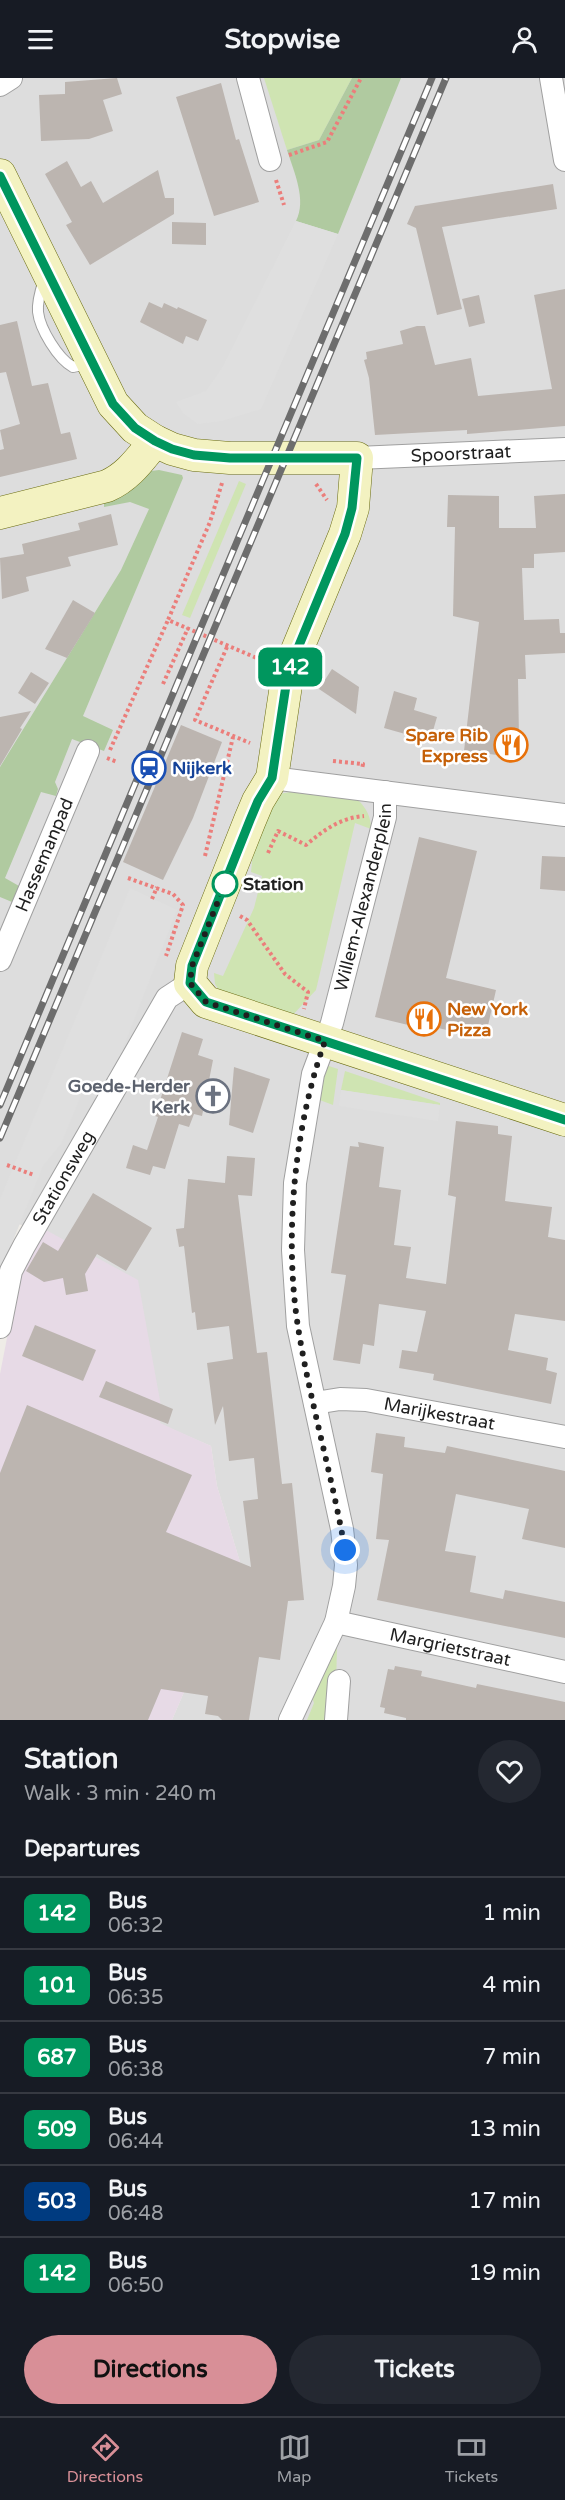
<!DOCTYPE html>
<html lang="en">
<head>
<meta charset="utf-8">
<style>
  :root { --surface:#171b24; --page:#242831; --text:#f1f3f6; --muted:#9ea1a6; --line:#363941; --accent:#d88f97 }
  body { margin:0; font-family:"Varela Round",sans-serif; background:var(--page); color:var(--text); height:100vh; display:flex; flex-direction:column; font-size:22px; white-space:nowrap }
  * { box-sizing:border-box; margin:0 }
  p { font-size:20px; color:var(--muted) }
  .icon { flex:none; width:33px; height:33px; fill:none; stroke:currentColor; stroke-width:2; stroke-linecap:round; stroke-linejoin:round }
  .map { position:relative; height:1642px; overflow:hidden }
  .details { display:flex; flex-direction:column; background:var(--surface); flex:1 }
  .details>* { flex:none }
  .badge { padding:0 12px; border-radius:9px; font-size:21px; line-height:39px }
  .you { position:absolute; width:30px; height:30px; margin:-15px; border:4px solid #fff; border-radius:50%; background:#1a73e8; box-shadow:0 0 0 9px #1a73e833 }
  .map>.badge { position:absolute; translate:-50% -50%; box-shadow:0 0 0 3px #fff }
  h2 { padding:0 24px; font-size:22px; line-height:54px }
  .round { display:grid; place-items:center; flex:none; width:63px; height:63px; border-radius:32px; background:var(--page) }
  .overview { display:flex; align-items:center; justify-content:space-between; height:102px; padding:0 24px }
  h1 { font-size:28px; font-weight:700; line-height:45px }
  .button { display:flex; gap:12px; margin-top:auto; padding:12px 24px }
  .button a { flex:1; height:69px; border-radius:36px; background:var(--accent); color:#111; font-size:24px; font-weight:700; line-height:69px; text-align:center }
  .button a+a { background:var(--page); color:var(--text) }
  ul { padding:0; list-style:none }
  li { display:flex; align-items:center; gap:18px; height:72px; padding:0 24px; border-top:2px solid var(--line) }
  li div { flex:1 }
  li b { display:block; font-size:22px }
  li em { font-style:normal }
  li .badge { min-width:66px; font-weight:700; text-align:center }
  header { display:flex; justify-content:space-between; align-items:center; height:78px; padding:0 24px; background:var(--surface); font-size:27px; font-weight:700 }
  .dock { display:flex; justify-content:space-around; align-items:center; height:84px; border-top:2px solid var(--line); background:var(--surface); font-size:16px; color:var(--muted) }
  .dock a { display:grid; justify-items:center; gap:3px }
  .dock .active { color:var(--accent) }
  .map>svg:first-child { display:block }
  .residential { fill:#ddd }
  .industrial { fill:#e7dae6 }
  .grass { fill:#cfe4b2 }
  .forest { fill:#b0caa0 }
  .parking { fill:#dfdfdf }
  .building { fill:#bcb5b0 }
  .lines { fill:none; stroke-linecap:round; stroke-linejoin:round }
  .lane-casing { stroke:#a0a0a0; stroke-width:12 }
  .street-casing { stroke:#a0a0a0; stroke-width:24 }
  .secondary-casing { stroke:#6a6c11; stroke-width:33 }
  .path { stroke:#eb7e7b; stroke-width:4; stroke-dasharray:3 3; stroke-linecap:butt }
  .lane { stroke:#fff; stroke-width:10 }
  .street { stroke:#fff; stroke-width:22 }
  .secondary { stroke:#f3f2c1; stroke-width:32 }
  .rail-casing { stroke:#6d6d6d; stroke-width:7 }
  .rail { stroke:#fff; stroke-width:4.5; stroke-dasharray:14; stroke-linecap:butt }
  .line-casing { stroke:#fff; stroke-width:14 }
  .line { stroke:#00965e; stroke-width:9 }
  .walk { stroke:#1f1f1f; stroke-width:6; stroke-dasharray:0 10.8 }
  .stop-dot { fill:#fff; stroke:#00965e; stroke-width:3 }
  .labels { text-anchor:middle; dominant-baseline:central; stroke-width:5; stroke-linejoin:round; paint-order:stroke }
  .street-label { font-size:18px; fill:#1f1f1f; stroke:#fff }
  .food-label { font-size:18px; font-weight:bold; fill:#c56008; stroke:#fff; text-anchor:end }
  .transit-label { font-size:18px; font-weight:bold; fill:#164399; stroke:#fff; text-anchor:start }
  .stop-label { font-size:18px; font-weight:bold; fill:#1f1f1f; stroke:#fff; text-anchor:start }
  .worship-label { font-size:18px; font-weight:bold; fill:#5b616d; stroke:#fff; text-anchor:end }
</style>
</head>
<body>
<header><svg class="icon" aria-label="menu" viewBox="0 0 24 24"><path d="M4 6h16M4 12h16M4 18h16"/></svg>Stopwise<svg class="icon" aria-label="person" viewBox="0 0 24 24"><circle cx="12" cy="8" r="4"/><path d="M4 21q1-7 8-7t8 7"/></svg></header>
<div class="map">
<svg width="565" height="1642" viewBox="0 0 565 1642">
  <rect width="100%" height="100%" fill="#efece7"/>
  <polygon class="residential" points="0,0 565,0 565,1642 172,1642 240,1484 217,1408 211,1368 160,1346 161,1328 43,1154 0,1140"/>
  <polygon class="industrial" points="44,1151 138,1202 161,1328 160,1345 211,1368 217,1408 240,1484 172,1642 0,1642 0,1296 21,1188"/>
  <g class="grass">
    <polygon points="264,0 352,0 319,62 287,72"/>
    <polygon points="239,403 246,406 190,540 182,537"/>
    <path d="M 290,714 L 358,722 C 367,731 371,739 371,751 L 355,745 L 316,912 L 291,939 L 220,914 L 215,906 L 214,895 L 223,898 L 254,830 L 262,798 L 251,794 L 254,763 L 279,716 Z"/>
    <polygon points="326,987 338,991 333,1027 317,1021"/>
    <polygon points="345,993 440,1025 440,1027 341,1012"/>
    <polygon points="331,1570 337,1571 336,1605 330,1642 307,1642 314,1625 311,1616"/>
  </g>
  <g class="forest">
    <path d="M 352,0 L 401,0 L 338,156 L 296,143 C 307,122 294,94 287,72 L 319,62 Z"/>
    <polygon points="159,392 182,397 183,400 83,638 113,652 104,673 72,661 55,704 58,711 56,718 41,714 5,800 19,808 12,824 0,819 0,689 121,492 149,431 130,424 104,429 104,425 123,418 151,393"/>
  </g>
  <g class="parking">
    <polygon points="296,143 338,156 261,331 222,343 198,346 183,335 176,324 206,313 222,290"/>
    <polygon points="130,810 177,832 120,978 97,1020 82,1015 61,1066 43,1088 0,1195 0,1121"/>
    <polygon points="341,1012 440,1027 438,1043 339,1028"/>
  </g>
  <g class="building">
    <polygon points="117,0 122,16 103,22 113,53 89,61 41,63 39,17 65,16 65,4"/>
    <polygon points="221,5 236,62 239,61 259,124 214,138 176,19"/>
    <polygon points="67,83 81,109 91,103 103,125 158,92 165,120 174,120 174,136 90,187 66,147 72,144 45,96"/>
    <polygon points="553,106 557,131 442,149 462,231 437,237 416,150 407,146 415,128"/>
    <polygon points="172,144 206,145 206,167 172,166"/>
    <polygon points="565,211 565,348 467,356 467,352 375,357 369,300 364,282 367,281 366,274 403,266 400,253 417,248 425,248 435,287 471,280 478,318 552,311 534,217"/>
    <polygon points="479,217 485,245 469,249 462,221"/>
    <polygon points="149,224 162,230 164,225 177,231 178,229 207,242 198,263 186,258 183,266 140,244"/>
    <polygon points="17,243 32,308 48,305 61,356 70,354 77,381 0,399 0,372 4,371 0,352 20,346 6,294 0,295 0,247"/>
    <polygon points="565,416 565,474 534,476 534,490 522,490 524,542 559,541 560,555 565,555 565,575 525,577 526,601 518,601 519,660 514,679 464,673 479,544 453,538 455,449 447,449 448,417 499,418 499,450 536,450 534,418"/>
    <polygon points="111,436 118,467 68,479 71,488 26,499 29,513 2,521 0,480 24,476 22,466 80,452 78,445"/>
    <polygon points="73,522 95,535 67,580 45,571"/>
    <polygon points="332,591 359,609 356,636 319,611"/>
    <polygon points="31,594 49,605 35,626 18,615"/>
    <polygon points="394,613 417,620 414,632 437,639 430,663 384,650"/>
    <polygon points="31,633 20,650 22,651 0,688 0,639"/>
    <polygon points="181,647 222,664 193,740 163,802 123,784"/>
    <polygon points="419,759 477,773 446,900 496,912 485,961 434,949 433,953 375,939"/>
    <polygon points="542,778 565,779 565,813 540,811"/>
    <polygon points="182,954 203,961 198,977 213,982 202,1038 194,1036 189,1049 179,1046 165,1091 153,1088 150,1097 126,1090 133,1067 147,1072 158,1039 155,1038"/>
    <polygon points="234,989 270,1001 253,1055 229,1047"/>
    <polygon points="456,1043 498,1048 498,1056 512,1058 505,1123 552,1129 548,1159 565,1162 565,1243 515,1236 508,1272 548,1280 546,1292 557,1295 551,1326 433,1302 434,1296 399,1290 402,1272 417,1274 426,1233 379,1226 374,1268 363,1266 360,1286 333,1282 346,1197 331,1195 350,1068 359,1069 358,1064 384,1069 379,1109 401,1112 394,1167 411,1169 406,1200 446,1206 456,1119 448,1117"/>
    <polygon points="227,1078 255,1080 252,1118 238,1117 257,1275 267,1274 282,1406 292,1405 304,1522 288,1523 280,1582 259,1579 249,1642 222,1642 218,1638 205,1636 208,1618 161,1611 148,1642 0,1642 0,1395 27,1327 192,1397 166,1454 251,1489 243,1423 258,1421 254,1380 229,1383 223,1328 215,1347 207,1285 233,1281 229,1248 197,1252 195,1234 192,1235 184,1168 179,1169 176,1151 184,1150 188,1101 225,1105"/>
    <polygon points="93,1115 152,1150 126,1193 97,1176 85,1196 88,1213 66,1217 63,1200 44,1204 26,1193 43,1164 58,1173"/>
    <polygon points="35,1247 96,1272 83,1303 22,1278"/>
    <polygon points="106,1303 173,1331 168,1346 99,1319"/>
    <polygon points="376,1355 405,1359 404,1369 445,1375 447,1368 565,1393 565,1470 522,1461 529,1431 456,1416 445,1473 476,1478 470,1514 503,1521 505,1512 565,1524 565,1560 377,1522 389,1462 376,1461 383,1396 371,1394"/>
    <polygon points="395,1588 422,1593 421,1598 476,1610 477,1606 565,1624 565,1642 406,1642 406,1640 384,1635 385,1630 380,1629 388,1591 394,1592"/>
  </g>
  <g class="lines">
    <defs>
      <path id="lane" d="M 44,202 C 41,211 37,224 38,234 C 40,251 58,281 73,289 L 91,285"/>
      <g id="street">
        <polyline points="248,0 270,82"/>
        <polyline points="551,0 565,82"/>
        <polyline points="0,7 11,0"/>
        <path id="s1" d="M 357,380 L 565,371"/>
        <polyline points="272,700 565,737"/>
        <path id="s2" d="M 0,882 L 88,673"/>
        <path id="s3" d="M 0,1249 L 11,1193 L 24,1168 L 167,920 L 190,905"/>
        <path id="s4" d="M 315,1325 L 340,1321 L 366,1322 L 565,1359"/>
        <path id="s5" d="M 336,1544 L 565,1594"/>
        <path id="s6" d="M 290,1642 L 336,1544 L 344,1508 L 346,1487 L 342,1451 L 298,1248 L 293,1172 L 295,1105 L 313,996 L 332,945 L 385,739 L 385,714"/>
        <polyline points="336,1642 339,1603"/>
      </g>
      <g id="secondary">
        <polyline points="0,97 113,326 135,350 155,363 172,371 194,377 230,380 357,380 353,430 345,456 288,594 272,700 258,723 250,742 192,888 190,905 206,924 565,1042"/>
        <path d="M 0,435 L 107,408 C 129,398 140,381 155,363"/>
      </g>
    </defs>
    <use href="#lane" class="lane-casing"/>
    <use href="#street" class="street-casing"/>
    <use href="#secondary" class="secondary-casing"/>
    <g class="path">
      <polyline points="289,77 327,64 361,0"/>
      <polyline points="276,102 284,127"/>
      <polyline points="222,405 210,444 168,542 266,584"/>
      <polyline points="316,406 327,422"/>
      <polyline points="227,569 195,642 250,665"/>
      <polyline points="163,606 188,550"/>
      <polyline points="110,672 168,542"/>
      <polyline points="107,680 117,684"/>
      <polyline points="333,683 363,686 362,691"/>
      <path d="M 268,775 L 278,753 L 306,767 C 324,752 340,740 364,738"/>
      <polyline points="205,778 233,659"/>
      <polyline points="128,800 173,816 183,827 166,878"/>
      <polyline points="152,821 157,809"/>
      <polyline points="240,838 247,842 285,896 308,914 304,931"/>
      <polyline points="7,1087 34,1097"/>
    </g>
    <use href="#lane" class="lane"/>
    <use href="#street" class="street"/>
    <use href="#secondary" class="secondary"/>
    <defs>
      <g id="rail">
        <polyline points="0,1027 432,0"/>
        <polyline points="0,1060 446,0"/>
      </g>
    </defs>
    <use href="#rail" class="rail-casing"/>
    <use href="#rail" class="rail"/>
  </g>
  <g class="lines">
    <defs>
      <polyline id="line" points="0,98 113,326 135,350 155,363 172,371 194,377 230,380 357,380 352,430 345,456 288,594 272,700 258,723 250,742 192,888 190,905 206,924 565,1042"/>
    </defs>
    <use href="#line" class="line-casing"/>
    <use href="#line" class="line"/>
    <path class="walk" d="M 225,806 L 229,796 L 192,888 L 190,905 L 206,924 L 325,963 C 294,1049 284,1159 298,1249 C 310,1324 332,1397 345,1472"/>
  </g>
  <defs>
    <symbol id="restaurant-ring" viewBox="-11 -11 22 22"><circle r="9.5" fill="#fff" stroke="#e8710a" stroke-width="1.5"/><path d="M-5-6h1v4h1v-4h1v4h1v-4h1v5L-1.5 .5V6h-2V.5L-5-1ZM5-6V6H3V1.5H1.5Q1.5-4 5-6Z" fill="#e8710a"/></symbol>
    <symbol id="station-ring" viewBox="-11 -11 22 22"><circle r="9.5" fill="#fff" stroke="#1a4fb4" stroke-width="1.5"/><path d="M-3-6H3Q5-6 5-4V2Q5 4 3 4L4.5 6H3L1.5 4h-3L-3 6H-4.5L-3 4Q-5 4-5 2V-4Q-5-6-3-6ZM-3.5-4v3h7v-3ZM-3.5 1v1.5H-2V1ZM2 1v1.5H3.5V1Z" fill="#1a4fb4"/></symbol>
    <symbol id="church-ring" viewBox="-11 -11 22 22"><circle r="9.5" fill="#fff" stroke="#6b7280" stroke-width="1.5"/><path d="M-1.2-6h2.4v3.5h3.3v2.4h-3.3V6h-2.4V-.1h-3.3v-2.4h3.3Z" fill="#6b7280"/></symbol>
  </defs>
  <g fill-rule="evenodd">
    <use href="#restaurant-ring" x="492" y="648" width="38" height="38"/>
    <use href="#station-ring" x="130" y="671" width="38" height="38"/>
    <use href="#restaurant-ring" x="405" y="922" width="38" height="38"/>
    <use href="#church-ring" x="194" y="999" width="38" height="38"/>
  </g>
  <circle class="stop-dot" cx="225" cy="806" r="12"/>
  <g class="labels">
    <g class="street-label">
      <text stroke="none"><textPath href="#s1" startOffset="104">Spoorstraat</textPath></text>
      <text stroke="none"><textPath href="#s2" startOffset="114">Hassemanpad</textPath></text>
      <text stroke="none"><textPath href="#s6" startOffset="848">Willem-Alexanderplein</textPath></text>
      <text stroke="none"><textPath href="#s3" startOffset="164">Stationsweg</textPath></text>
      <text stroke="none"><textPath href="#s4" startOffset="126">Marijkestraat</textPath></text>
      <text stroke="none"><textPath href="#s5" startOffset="117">Margrietstraat</textPath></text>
    </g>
    <g class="food-label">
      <text x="488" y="657">Spare Rib<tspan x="488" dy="21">Express</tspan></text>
      <text x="447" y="931" text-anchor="start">New York<tspan x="447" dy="21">Pizza</tspan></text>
    </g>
    <g class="transit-label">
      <text x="172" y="690">Nijkerk</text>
    </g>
    <g class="stop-label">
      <text x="243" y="806">Station</text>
    </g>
    <g class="worship-label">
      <text x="190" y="1008">Goede-Herder<tspan x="190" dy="21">Kerk</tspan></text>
    </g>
  </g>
</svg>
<div class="you" style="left:345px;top:1472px"></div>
<b class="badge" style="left:290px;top:589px;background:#00965e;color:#fff">142</b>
</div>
<section class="details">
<div class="overview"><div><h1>Station</h1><p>Walk · 3 min · 240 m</p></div><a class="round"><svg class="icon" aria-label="heart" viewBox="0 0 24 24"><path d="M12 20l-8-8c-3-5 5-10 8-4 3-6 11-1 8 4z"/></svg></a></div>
<h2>Departures</h2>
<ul>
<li><span class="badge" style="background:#00965e;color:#fff">142</span><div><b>Bus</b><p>06:32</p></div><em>1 min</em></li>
<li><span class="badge" style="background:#00965e;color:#fff">101</span><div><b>Bus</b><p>06:35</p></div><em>4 min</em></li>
<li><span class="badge" style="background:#00965e;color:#fff">687</span><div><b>Bus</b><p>06:38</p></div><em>7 min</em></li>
<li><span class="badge" style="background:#00965e;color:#fff">509</span><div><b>Bus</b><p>06:44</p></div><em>13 min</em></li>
<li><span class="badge" style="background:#003b80;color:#fff">503</span><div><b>Bus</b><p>06:48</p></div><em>17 min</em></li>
<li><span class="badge" style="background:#00965e;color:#fff">142</span><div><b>Bus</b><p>06:50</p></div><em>19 min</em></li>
</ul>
<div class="button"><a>Directions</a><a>Tickets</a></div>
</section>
<nav class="dock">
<a class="active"><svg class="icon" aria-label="directions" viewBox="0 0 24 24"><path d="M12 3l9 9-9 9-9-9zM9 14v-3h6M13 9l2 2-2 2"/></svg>Directions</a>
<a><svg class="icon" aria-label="map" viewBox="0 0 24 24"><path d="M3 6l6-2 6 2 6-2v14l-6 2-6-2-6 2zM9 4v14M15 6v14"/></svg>Map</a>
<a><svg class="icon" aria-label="tickets" viewBox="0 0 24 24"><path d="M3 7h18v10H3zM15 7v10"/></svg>Tickets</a>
</nav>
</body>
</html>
